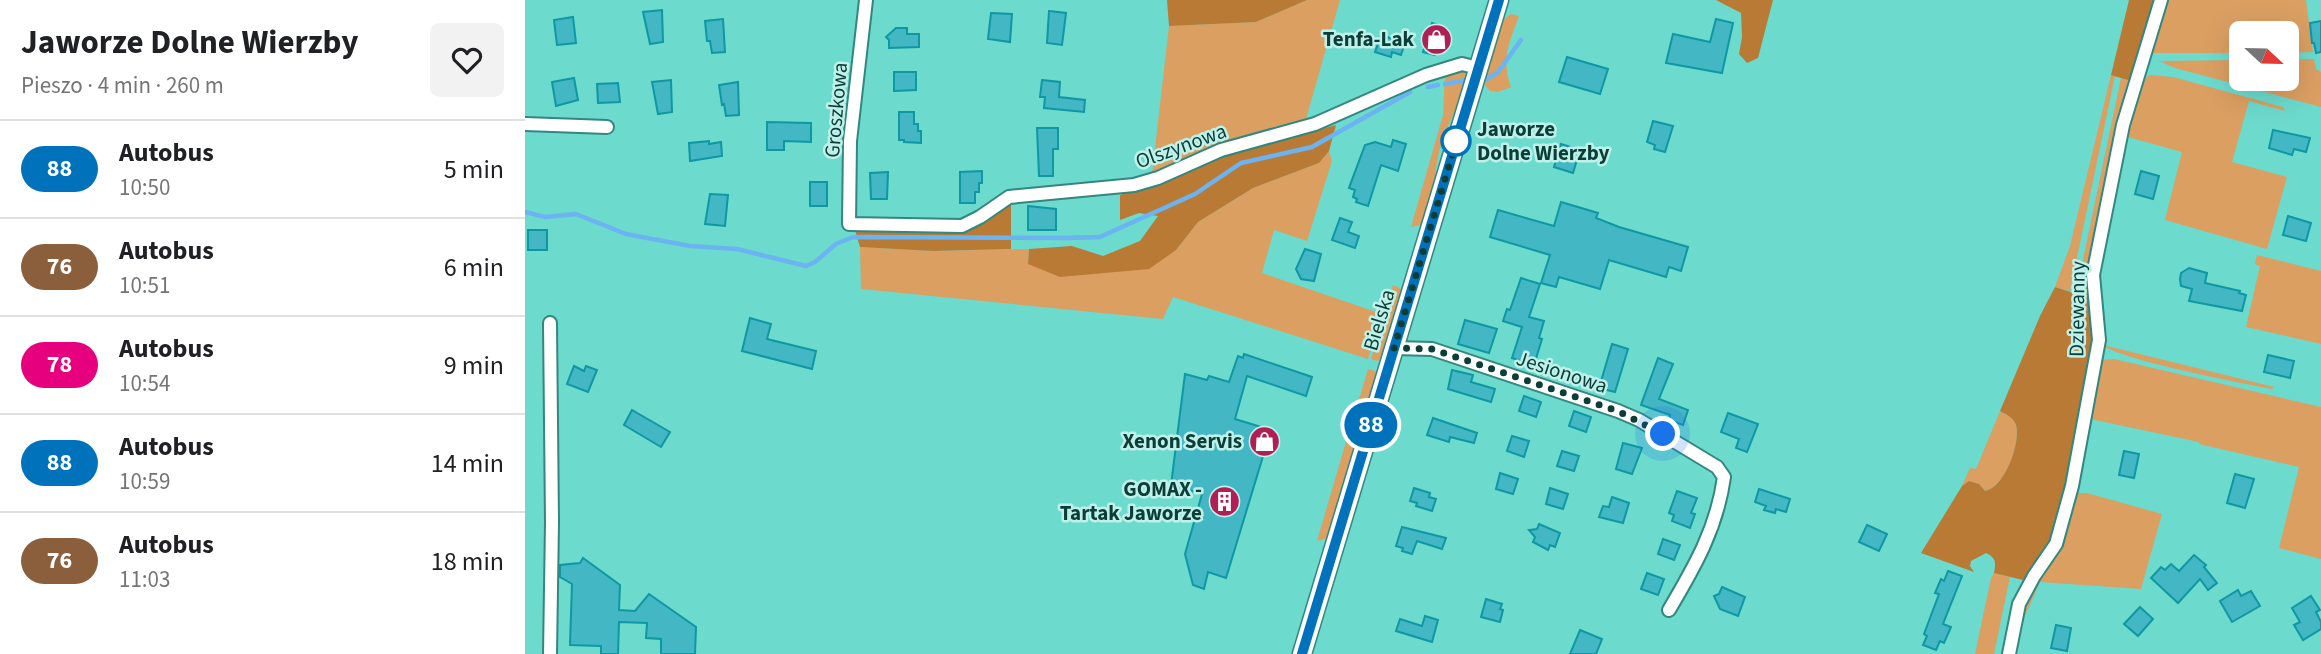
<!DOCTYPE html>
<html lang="pl">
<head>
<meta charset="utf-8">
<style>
  :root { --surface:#fff; --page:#f2f2f2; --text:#202124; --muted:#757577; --line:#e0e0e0 }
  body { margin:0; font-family:"Source Sans 3",sans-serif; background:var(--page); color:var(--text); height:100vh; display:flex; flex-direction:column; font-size:26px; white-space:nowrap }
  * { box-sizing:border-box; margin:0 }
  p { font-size:23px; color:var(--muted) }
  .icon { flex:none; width:38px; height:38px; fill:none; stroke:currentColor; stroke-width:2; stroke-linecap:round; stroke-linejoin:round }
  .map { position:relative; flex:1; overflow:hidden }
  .drawer { display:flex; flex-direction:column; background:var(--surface); width:525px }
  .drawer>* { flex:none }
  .badge { padding:0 14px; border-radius:23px; font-size:24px; line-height:46px }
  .needle { width:46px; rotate:112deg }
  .controls { position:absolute; left:1704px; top:21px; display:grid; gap:14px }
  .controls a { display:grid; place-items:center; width:70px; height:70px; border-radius:10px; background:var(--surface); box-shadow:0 7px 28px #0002; font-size:35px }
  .you { position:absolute; width:35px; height:35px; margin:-18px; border:5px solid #fff; border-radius:50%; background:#1a73e8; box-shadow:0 0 0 10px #1a73e833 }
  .map>.badge { position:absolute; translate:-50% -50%; box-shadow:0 0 0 4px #fff }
  .round { display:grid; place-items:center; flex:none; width:74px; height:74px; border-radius:10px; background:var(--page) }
  .headline { display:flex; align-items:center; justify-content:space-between; height:119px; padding:0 21px }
  h1 { font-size:33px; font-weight:700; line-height:52px }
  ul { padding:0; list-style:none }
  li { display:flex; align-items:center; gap:21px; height:98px; padding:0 21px; border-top:2px solid var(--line) }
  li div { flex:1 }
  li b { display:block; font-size:26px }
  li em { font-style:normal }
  li .badge { min-width:77px; font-weight:700; text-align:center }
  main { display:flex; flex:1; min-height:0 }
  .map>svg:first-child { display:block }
  .green { fill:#db9f62 }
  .forest { fill:#b97a35 }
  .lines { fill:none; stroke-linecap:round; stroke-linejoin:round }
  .stream { stroke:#6bb4f1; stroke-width:4.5 }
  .building { fill:#44b7c4; stroke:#0f97a3; stroke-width:2 }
  .street-casing { stroke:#32877e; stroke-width:16 }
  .secondary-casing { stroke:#32877e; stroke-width:21 }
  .street { stroke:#fff; stroke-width:12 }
  .secondary { stroke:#fff; stroke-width:18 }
  .line-casing { stroke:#fff; stroke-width:16 }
  .line { stroke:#0072bc; stroke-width:10 }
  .walk { stroke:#0c3e39; stroke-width:7; stroke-dasharray:0 12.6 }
  .stop-dot { fill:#fff; stroke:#0072bc; stroke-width:3.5 }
  .labels { text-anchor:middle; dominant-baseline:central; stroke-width:5; stroke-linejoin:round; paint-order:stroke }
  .poi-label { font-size:21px; font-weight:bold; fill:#0c3e39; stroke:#bff0e9; text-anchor:end }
  .street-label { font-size:21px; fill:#0c3e39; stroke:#bff0e9 }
  .stop-label { font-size:21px; font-weight:bold; fill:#0c3e39; stroke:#bff0e9; text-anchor:start }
</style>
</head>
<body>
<main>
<section class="drawer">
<div class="headline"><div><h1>Jaworze Dolne Wierzby</h1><p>Pieszo · 4 min · 260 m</p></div><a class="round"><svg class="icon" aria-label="heart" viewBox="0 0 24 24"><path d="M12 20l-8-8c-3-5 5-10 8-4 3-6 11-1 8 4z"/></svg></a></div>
<ul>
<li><span class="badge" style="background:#0072bc;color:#fff">88</span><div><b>Autobus</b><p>10:50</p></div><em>5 min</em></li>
<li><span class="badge" style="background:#8b5e3c;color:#fff">76</span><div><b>Autobus</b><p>10:51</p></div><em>6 min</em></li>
<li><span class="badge" style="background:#e6007e;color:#fff">78</span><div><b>Autobus</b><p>10:54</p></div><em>9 min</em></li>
<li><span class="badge" style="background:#0072bc;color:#fff">88</span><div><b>Autobus</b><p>10:59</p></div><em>14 min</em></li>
<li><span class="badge" style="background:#8b5e3c;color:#fff">76</span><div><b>Autobus</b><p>11:03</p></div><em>18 min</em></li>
</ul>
</section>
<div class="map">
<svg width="1796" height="654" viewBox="0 0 1796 654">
  <rect width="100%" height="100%" fill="#6cdacd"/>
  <g class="green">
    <polygon points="782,0 815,0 781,119 693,146 627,174 644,26 731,22"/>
    <polygon points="1640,0 1781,0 1788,52 1762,53 1762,33 1717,33 1717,53 1627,53 1624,51"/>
    <path d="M 986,14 L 994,16 C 984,44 976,58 986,87 L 973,92 L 965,91 L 957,81 L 975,22 Z"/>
    <polygon points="1762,59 1789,59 1791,69 1796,72 1796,107 1650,68 1634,61 1717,60 1717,79 1762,79"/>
    <path d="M 936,68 L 943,74 C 936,105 917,131 912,162 C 908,183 909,208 895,225 L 886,227 L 918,115 L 920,74 Z"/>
    <polygon points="1586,75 1590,76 1545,291 1530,287 1545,246"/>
    <polygon points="1624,75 1648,77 1758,107 1760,111 1724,101 1707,162 1762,177 1742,249 1640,220 1657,152 1599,136 1615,84"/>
    <polygon points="1596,78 1606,81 1565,298 1551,293"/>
    <polygon points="804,151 807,161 782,241 749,230 737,273 857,314 843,359 648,297 638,319 336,289 335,247 408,251 504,249 503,264 651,250 673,222 728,188 794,163"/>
    <polygon points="1732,255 1796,271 1796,344 1721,327 1735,266 1730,264"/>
    <polygon points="868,285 878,290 857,359 852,361 846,359"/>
    <path d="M 1578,345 L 1749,387 L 1747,389 C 1717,383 1595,360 1578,345 Z"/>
    <polygon points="1589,359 1796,407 1796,559 1754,548 1774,467 1674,444 1674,442 1565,419 1575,360"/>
    <polygon points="843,369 850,371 852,375 839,420 833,422 828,420"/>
    <path d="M 1475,411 C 1482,415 1488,417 1491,425 C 1496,442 1480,488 1460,491 L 1454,484 L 1437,486 L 1445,468 L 1451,469 Z"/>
    <polygon points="823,435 831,435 834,441 803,538 792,541"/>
    <polygon points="1552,493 1562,493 1637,514 1616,589 1515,582 1496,625 1498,605"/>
    <polygon points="1469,573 1485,577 1469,654 1450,654 1466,578"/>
  </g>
  <g class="forest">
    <polygon points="642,0 782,0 731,22 644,26"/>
    <polygon points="1191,0 1248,0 1233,58 1222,63 1214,54 1217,37 1216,13"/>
    <polygon points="1604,0 1632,0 1606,81 1586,75"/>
    <polygon points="811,125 804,151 794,163 728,188 673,222 651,250 624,269 535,277 503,264 504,249 547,246 578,256 615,241 633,216 614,213 595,220 595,195 634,183 697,157"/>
    <polygon points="486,201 486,249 408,251 335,247 330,230 433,232 453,225"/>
    <path d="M 1530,287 L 1565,298 L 1571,327 L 1543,486 L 1527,541 L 1502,581 L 1469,573 C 1471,562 1471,558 1461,553 L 1446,561 L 1445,566 L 1449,572 L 1396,553 L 1437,486 L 1444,481 L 1454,484 L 1460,491 C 1480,488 1496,442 1491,425 C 1488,417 1482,415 1475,411 L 1515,316 Z"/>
  </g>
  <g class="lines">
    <g class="stream">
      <polyline points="962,79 973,72 996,40"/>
      <polyline points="920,84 941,80"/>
      <polyline points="903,87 913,85"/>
      <polyline points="0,212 20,217 51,214 101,234 165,246 212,249 281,266 290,262 311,244 328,237 542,238 575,237 670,194 716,163 787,147 885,92"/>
    </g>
  </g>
  <g class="building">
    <polygon points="137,10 138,42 125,44 118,12"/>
    <polygon points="524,11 541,13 537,45 522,43"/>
    <polygon points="466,13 487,14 485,42 463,39"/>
    <polygon points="48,17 51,43 32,45 29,20"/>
    <polygon points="198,19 200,52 187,53 185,41 182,41 180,21"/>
    <polygon points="1191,19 1208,23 1197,73 1141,63 1148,34 1185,42"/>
    <polygon points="1796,21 1796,52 1791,53 1789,43 1787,43 1785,23"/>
    <polygon points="907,23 919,27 910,55 898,52"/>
    <polygon points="371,28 382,28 382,34 394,34 394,47 364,48 364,40 361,37"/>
    <polygon points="856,35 880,43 876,55 867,52 866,57 850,52"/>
    <polygon points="1042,57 1083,69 1075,94 1034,82"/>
    <polygon points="369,72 391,72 391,90 369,91"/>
    <polygon points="49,78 53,100 31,106 27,82"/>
    <polygon points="146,80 147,112 133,114 127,82"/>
    <polygon points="517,80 535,82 534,97 560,100 559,112 519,108 520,97 515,97"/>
    <polygon points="213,82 214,115 201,116 199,104 197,105 194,85"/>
    <polygon points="93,83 95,102 73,103 72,84"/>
    <polygon points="374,112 389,112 389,124 393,124 393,131 396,131 396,143 379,142 379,140 374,140"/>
    <polygon points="1128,121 1148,126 1140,152 1129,149 1130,145 1122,142"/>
    <polygon points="242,122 286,123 286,142 259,141 259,150 242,150"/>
    <polygon points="512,128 533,128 533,149 528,149 528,176 514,176"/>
    <polygon points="1748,130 1785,138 1781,152 1769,149 1767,155 1744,148"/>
    <polygon points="868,140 881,144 873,171 856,165 843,206 831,202 832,199 828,197 830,190 824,188 840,145 850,142 866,147"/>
    <polygon points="184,141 184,144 196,142 197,156 165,161 164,143"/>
    <polygon points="1036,144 1055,150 1048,173 1029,167"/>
    <polygon points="457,171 457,183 454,183 454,192 450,192 450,203 435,203 435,172"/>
    <polygon points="1616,171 1634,176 1628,199 1610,194"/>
    <polygon points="363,172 362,199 346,199 345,173"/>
    <rect x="285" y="182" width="17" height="24"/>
    <polygon points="185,194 203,195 200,226 180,224"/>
    <polygon points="1036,202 1073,213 1071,218 1094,227 1163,247 1156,271 1144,267 1141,277 1084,260 1075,289 1034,277 1031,287 1016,283 1025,255 965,237 973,210 1029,226"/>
    <polygon points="503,206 531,209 531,230 503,230"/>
    <polygon points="1763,216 1786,223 1781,241 1758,235"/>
    <polygon points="815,218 827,222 823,232 834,236 830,248 807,240"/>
    <rect x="3" y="230" width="19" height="20"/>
    <polygon points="780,249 796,254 789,281 776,279 771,269"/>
    <polygon points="1664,268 1682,273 1680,283 1715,291 1714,293 1721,295 1717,311 1664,301 1667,289 1656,286 1655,279 1656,273"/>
    <polygon points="996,278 1015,284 1004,317 1019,321 1014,338 1017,339 1009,365 987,358 997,327 978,321 982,309 985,310"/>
    <polygon points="225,318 246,324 242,339 291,351 287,369 217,351"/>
    <polygon points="940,320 972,329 964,353 933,344"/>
    <polygon points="1087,344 1103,349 1090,392 1074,388"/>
    <polygon points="719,354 787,377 781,396 722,376 710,419 746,430 701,578 683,572 679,589 668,585 660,554 677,494 646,485 660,374 682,380 684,376 704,382 713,356 718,358"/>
    <polygon points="1743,355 1769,361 1765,378 1739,372"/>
    <polygon points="1133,358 1148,364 1134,399 1163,410 1158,425 1144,420 1145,415 1116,405"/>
    <polygon points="49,366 59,371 61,366 72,370 63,392 42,384"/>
    <polygon points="927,370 948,375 946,382 970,389 966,402 923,389"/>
    <polygon points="999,396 1016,402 1011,417 994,411"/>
    <polygon points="107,410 145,432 136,447 99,425"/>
    <polygon points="1049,411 1066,417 1061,432 1044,426"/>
    <polygon points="1203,413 1233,424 1222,452 1211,448 1214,439 1196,432"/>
    <polygon points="908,418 952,433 949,443 925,437 924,442 902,435"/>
    <polygon points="987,436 1004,441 999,457 982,451"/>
    <polygon points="1098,443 1117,448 1107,474 1091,469"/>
    <polygon points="1037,451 1054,456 1049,471 1032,466"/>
    <polygon points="1599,451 1614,454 1609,478 1594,475"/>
    <polygon points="975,473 993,479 988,494 971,489"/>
    <polygon points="1710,474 1729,479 1720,508 1702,503"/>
    <polygon points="889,488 905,493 904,497 911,499 907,511 891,506 892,503 885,501"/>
    <polygon points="1025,488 1043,494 1038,509 1021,504"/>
    <polygon points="1234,489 1265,499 1261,512 1251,509 1250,513 1239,510 1241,506 1230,502"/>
    <polygon points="1152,491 1172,498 1166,513 1170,514 1165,528 1147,521 1149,515 1144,513"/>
    <polygon points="1087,497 1104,503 1098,523 1074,517 1078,506 1084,507"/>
    <polygon points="1014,524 1035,533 1030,547 1025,545 1023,550 1008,542 1010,537 1004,530 1012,529"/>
    <polygon points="1342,525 1362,534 1354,551 1334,542"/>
    <polygon points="877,527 921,538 917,549 892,541 887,554 877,551 878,548 871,546"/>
    <polygon points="1138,539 1155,545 1149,560 1133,554"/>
    <polygon points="1669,555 1681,565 1679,567 1692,583 1683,590 1675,579 1653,603 1626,578 1636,567 1640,570 1646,564 1654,571"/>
    <polygon points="58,558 95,585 94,610 110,611 124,594 171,627 170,654 136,654 136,639 121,638 122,623 94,622 93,654 76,654 76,646 45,645 47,584 35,577 35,565 55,563"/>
    <polygon points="1423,571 1437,576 1418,624 1426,627 1419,643 1415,641 1411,650 1398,645 1402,636 1399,634 1414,594 1410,593 1416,579 1419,581"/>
    <polygon points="1122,573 1139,579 1133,595 1116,589"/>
    <polygon points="1197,587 1220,597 1213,616 1195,609 1189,596 1194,594"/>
    <polygon points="1713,590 1716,596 1726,591 1735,606 1707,622 1695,601"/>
    <polygon points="1786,596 1795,610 1791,612 1796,622 1796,629 1778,640 1769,625 1775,622 1767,608"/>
    <polygon points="961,599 977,604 975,609 978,610 975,622 956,617"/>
    <polygon points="1615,607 1628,619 1613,636 1599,624"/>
    <polygon points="900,616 913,620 907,642 871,631 875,619 897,626"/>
    <polygon points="1531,625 1546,628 1542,651 1526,648"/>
    <polygon points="1055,630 1077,639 1071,654 1045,654"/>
  </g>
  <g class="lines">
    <defs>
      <g id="street">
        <polyline points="341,0 325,141 324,224 437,226 455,217 484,197 609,185 633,178 696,150 790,124 901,75 937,64 953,68"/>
        <polyline points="0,124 82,127"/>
        <path d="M 869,348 L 907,349 L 1093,411 L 1114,420 L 1192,467 L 1199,477 C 1192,528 1170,566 1144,610"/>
        <polyline points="25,654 27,522 25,323"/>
        <polyline points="1484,654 1494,604 1509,576 1531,544 1547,486 1574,340 1568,275 1598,125 1636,0"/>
      </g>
      <polyline id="secondary" points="777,654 974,0"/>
    </defs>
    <use href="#street" class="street-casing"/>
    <use href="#secondary" class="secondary-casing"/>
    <use href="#street" class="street"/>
    <use href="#secondary" class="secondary"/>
  </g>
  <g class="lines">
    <defs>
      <polyline id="line" points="777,654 974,0"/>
    </defs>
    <use href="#line" class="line-casing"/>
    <use href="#line" class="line"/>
    <polyline class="walk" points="931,141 933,136 869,348 907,349 1093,411 1138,434"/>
  </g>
  <defs>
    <symbol id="shop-disc" viewBox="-11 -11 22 22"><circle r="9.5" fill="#af1f54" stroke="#bff0e9"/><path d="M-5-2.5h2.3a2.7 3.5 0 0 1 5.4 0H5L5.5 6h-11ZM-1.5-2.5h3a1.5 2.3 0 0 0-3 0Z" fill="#fff"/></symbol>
    <symbol id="building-disc" viewBox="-11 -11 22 22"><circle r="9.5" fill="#af1f54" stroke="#bff0e9"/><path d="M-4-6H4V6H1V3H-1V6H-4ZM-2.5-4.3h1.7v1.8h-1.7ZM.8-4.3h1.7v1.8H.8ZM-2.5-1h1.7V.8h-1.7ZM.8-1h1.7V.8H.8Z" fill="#fff"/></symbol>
  </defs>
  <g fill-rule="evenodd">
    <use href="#shop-disc" x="894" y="22" width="35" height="35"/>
    <use href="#shop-disc" x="722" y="424" width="35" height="35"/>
    <use href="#building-disc" x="682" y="484" width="35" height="35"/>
  </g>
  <circle class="stop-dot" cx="931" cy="141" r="14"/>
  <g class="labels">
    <g class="poi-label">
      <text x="889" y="39">Tenfa-Lak</text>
      <text x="717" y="441">Xenon Servis</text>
      <text x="677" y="489">GOMAX -<tspan x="677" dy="24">Tartak Jaworze</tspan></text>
    </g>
    <g class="street-label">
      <text transform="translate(311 110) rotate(-85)">Groszkowa</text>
      <text transform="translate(656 146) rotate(-20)">Olszynowa</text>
      <text transform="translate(1552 309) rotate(-89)">Dziewanny</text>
      <text transform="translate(854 320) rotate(-73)">Bielska</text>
      <text transform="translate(1037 372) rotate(18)">Jesionowa</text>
    </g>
    <g class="stop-label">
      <text x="952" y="129">Jaworze<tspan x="952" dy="24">Dolne Wierzby</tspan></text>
    </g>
  </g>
</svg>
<div class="controls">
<a><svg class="needle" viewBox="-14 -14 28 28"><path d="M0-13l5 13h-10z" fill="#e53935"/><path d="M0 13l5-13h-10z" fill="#757577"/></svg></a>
</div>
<div class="you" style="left:1138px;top:434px"></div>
<b class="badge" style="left:846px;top:425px;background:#0072bc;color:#fff">88</b>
</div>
</main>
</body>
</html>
